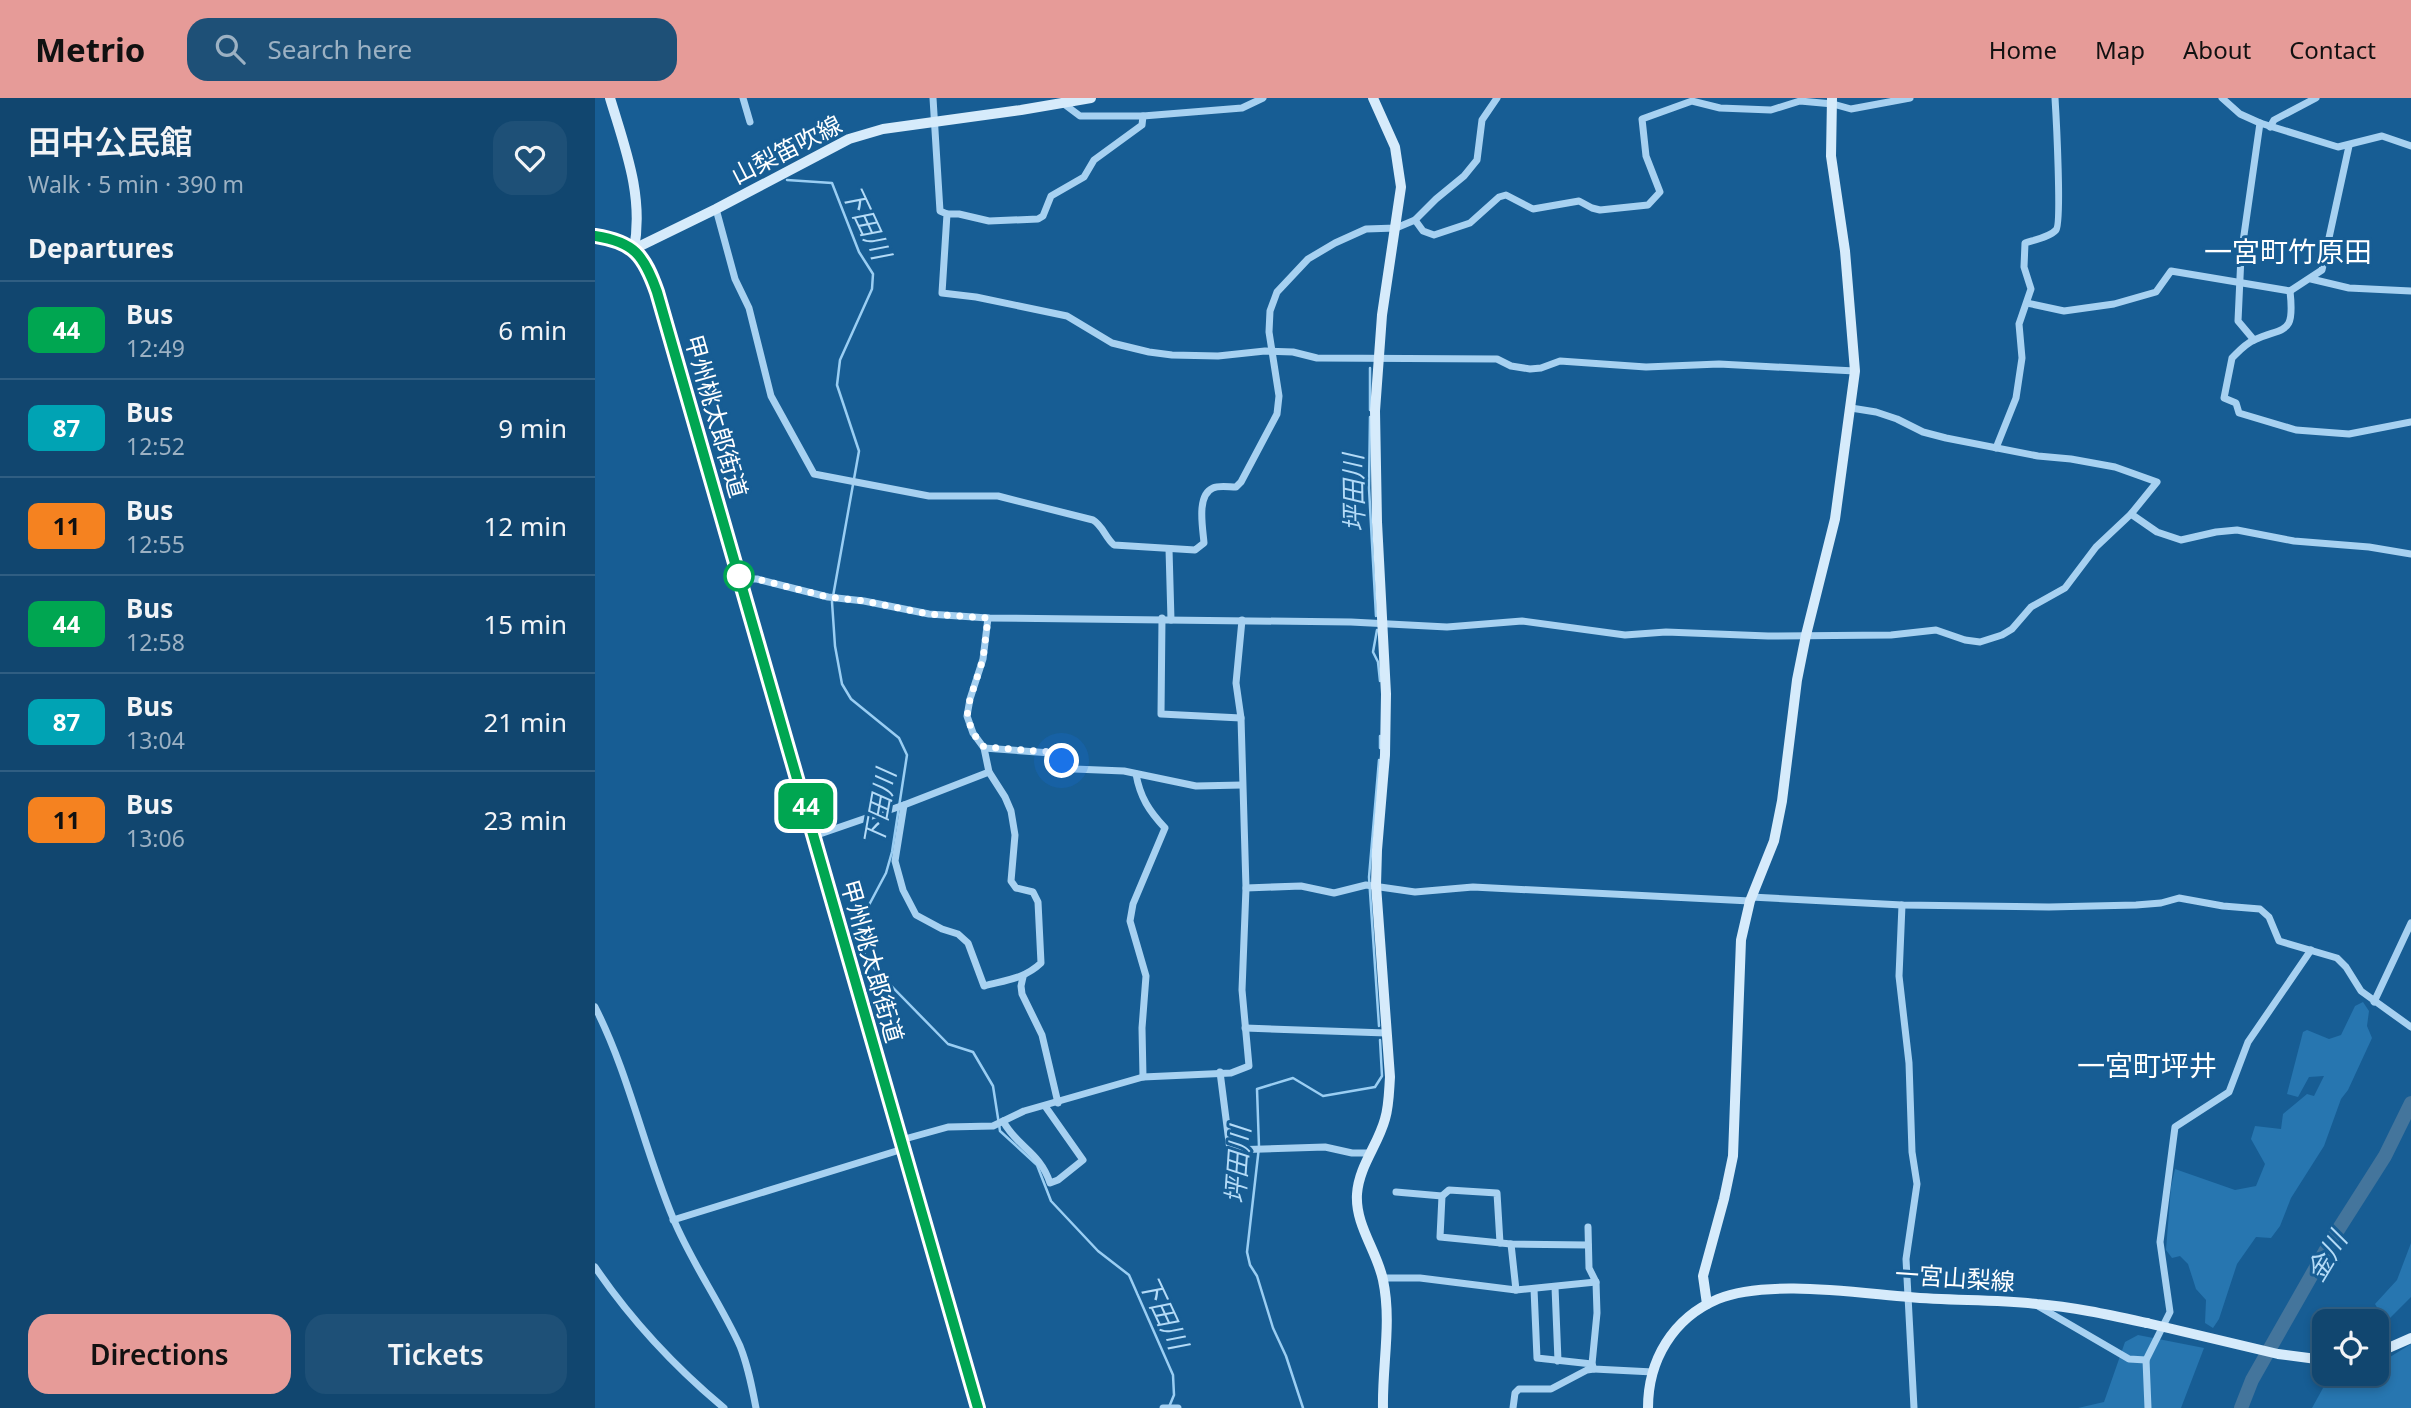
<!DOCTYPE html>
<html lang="en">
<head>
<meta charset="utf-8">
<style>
  :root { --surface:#11466f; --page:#1e5077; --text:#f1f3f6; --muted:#9cb1c3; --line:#305e82; --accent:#e69b98 }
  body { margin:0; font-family:"Noto Sans","Noto Sans JP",sans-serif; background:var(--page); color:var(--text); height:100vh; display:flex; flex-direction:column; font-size:26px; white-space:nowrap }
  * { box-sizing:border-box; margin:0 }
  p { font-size:23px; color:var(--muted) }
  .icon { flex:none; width:38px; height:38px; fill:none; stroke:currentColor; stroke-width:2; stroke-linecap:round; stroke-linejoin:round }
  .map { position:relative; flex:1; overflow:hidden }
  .sheet { display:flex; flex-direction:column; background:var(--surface); width:595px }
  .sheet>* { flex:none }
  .badge { padding:0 14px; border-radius:10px; font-size:24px; line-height:46px }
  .controls { position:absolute; left:1717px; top:1211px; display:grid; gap:14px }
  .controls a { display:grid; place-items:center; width:77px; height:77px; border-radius:14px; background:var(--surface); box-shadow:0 4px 10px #0003,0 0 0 2px var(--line); font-size:35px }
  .you { position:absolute; width:35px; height:35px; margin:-18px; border:5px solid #fff; border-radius:50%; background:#1a73e8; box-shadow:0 0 0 10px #1a73e833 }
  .map>.badge { position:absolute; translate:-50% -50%; box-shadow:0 0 0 4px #fff }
  h2 { padding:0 28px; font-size:26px; line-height:63px }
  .round { display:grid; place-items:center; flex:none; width:74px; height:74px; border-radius:21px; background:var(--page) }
  .head { display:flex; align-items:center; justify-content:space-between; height:119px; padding:0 28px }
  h1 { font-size:33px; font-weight:600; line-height:52px }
  .action { display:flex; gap:14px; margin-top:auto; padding:14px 28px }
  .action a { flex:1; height:80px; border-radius:21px; background:var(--accent); color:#111; font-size:28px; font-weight:600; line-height:80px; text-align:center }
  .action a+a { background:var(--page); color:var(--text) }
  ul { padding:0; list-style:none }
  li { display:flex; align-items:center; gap:21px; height:98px; padding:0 28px; border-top:2px solid var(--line) }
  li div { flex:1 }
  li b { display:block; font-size:26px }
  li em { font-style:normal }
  li .badge { min-width:77px; font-weight:700; text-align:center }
  header { display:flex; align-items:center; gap:42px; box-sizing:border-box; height:98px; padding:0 35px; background:var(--accent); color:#111 }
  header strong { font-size:33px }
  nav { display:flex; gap:38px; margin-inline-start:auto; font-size:24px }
  .search { width:490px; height:63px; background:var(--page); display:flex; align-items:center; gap:18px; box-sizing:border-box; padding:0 24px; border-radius:21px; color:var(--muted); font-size:26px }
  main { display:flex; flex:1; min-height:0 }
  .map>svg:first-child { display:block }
  .green { fill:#2776b0 }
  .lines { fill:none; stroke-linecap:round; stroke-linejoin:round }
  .stream { stroke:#9acef3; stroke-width:2.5 }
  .river { stroke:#44759c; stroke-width:14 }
  .street { stroke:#a7d1f1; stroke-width:7 }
  .secondary { stroke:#d6ebfb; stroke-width:10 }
  .highway { stroke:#fff; stroke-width:14 }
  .secondary-bridge { stroke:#d6ebfb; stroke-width:10 }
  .line-casing { stroke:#fff; stroke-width:16 }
  .line { stroke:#00a651; stroke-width:10 }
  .walk { stroke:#fff; stroke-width:7; stroke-dasharray:0 12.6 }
  .stop-dot { fill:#fff; stroke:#00a651; stroke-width:3.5 }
  .labels { text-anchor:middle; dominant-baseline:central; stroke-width:6; stroke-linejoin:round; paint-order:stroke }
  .street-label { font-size:24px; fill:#fff; stroke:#175d94 }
  .water-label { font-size:26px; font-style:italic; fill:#b4dbf7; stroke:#175d94 }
  .quarter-label { font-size:28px; fill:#fff; stroke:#175d94 }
</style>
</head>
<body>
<header>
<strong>Metrio</strong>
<div class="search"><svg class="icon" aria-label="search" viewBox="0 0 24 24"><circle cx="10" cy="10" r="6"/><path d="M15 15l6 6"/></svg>Search here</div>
<nav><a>Home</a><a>Map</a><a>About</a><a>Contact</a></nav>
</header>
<main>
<section class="sheet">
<div class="head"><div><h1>田中公民館</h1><p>Walk · 5 min · 390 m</p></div><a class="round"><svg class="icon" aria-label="heart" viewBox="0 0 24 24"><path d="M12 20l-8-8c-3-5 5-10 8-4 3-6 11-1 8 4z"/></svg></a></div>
<h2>Departures</h2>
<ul>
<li><span class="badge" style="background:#00a651;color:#fff">44</span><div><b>Bus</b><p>12:49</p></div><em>6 min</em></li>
<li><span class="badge" style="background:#00a3b4;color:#fff">87</span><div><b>Bus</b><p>12:52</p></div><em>9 min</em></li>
<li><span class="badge" style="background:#f58220;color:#111">11</span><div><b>Bus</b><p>12:55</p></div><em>12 min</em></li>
<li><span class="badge" style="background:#00a651;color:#fff">44</span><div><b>Bus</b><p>12:58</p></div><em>15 min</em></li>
<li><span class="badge" style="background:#00a3b4;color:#fff">87</span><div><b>Bus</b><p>13:04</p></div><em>21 min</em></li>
<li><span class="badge" style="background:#f58220;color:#111">11</span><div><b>Bus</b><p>13:06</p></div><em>23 min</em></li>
</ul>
<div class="action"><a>Directions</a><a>Tickets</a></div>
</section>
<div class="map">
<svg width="1816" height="1310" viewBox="0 0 1816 1310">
  <rect width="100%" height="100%" fill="#175d94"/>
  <g class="green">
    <polygon points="1768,904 1774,913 1772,928 1777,940 1753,992 1746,1001 1729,1048 1696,1100 1685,1128 1676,1140 1661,1139 1642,1166 1624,1221 1618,1230 1610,1225 1611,1202 1601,1191 1593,1166 1585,1158 1577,1160 1571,1152 1576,1089 1580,1071 1640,1092 1661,1088 1670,1066 1656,1041 1660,1028 1686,1031 1688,1016 1712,996 1719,998 1729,978 1714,979 1703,999 1692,996 1708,934 1712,932 1734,941 1746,937 1760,908"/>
    <polygon points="1816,1145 1816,1199 1791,1224 1780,1206 1802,1182"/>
    <polygon points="1543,1237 1609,1250 1586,1310 1483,1310 1509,1304 1530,1244"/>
    <polygon points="1816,1246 1816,1310 1717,1310 1733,1281 1739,1276 1782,1276 1782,1267"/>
  </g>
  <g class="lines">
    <g class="stream">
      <polyline points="192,82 237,85 264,154 278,176 277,191 245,262 242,287 264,353 237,504 240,548 247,586 256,601 304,640 312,657 297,754 291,775 266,822 270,861 353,946 378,954 398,988 405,1033 442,1067 456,1103 503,1153 534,1177 578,1277 579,1297 574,1309"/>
      <polyline points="775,312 775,270"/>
      <polyline points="775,319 774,390 781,518"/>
      <polyline points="782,532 778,554 783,564 785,583"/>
      <polyline points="785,650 785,638"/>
      <polyline points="784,662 774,779 784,928"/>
      <polyline points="708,1310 691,1258 678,1230 662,1178 655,1167 652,1154 664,1049 662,991 698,980 728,998 780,989 787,978 785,942"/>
    </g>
    <polyline class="river" points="1646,1310 1657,1282 1736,1143 1790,1058 1816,1005"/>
    <g class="street">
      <polyline points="148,0 155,24"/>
      <polyline points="338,0 345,113 352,116 347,195 381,199 472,218 517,245 554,254 577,257 623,258 670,253 698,254 722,260 902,261 916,268 935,271 946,270 965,263 1051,269 1124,266 1260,273"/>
      <polyline points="1627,0 1645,16 1665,25 1743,49 1787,38 1816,48"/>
      <polyline points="469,6 485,18 548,18 647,10 668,0"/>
      <polyline points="1675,29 1679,22 1721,0"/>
      <path d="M 121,111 L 140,181 L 154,210 L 176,298 L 219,376 L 334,398 L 403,398 L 498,422 C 508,428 510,439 519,447 L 600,452 L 609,445 C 608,431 601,397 618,390 C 624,387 634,389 641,389 L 646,384 L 682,316 L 684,298 L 674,234 L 675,213 L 682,194 L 713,161 L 740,145 L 771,131 L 801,130 L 820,122 L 841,101 L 869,78 L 882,62 L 887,22 L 902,0"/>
      <polyline points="352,116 364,116 394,123 443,121 448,118 456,98 489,79 499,62 547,27 548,18"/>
      <polyline points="820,122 828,133 839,137 875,125 904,99 911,97 938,111 984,103 997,110 1005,112 1053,107 1065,94 1051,58 1047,21 1097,3 1125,10 1176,12 1205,3 1238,6 1256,11 1315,0"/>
      <polyline points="1716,181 1754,190 1816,193"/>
      <path d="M 1695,193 C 1700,238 1690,228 1659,242 C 1650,246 1644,253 1637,260 L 1629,300 L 1641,305 L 1644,315 L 1701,332 L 1754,336 L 1816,324"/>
      <polyline points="1432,205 1469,213 1519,206 1561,194 1576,173 1695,193 1727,172 1754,48"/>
      <polyline points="1659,242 1643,223 1646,158 1665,25"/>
      <path d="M 1401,350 L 1421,300 L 1427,260 L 1424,226 L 1436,191 L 1429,169 L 1430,145 C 1439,142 1455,139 1461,132 C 1467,126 1461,16 1460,0"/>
      <polyline points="1536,416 1562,434 1586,442 1621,434 1642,432 1699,443 1774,449 1816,456"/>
      <polyline points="574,451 576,522"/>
      <polyline points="145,481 162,481 233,499 269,503 334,516 393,520 756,524 852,529 927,523 1030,537 1071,534 1173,538 1296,537 1341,532 1370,542 1385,544 1407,537 1417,531 1436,509 1470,490 1501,449 1536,416 1562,384 1520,369 1476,361 1443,358 1351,340 1328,334 1302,321 1281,314 1256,310"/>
      <polyline points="567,520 566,616 646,620"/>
      <polyline points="389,650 456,655 479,671 529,673 601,688 647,687"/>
      <path d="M 541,676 C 545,699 554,713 570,730 L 538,806 L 535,823 L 551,878 L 547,930 L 548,979"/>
      <path d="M 309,707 L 300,763 L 308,792 L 321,817 L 347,831 L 363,836 L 373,845 L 389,888 C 411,882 429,881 446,865 L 443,804 L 438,794 L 421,790 L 416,783 L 420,737 L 416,713 L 410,699 L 394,674 L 389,650 L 378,635 L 372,618 L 375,601 L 388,561 L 393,520"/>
      <polyline points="219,738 309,707 394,674"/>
      <polyline points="651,790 706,788 739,795 771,787 820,794 878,789 1155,803"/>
      <polyline points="1156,799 1307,807 1454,809 1541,807 1566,805 1584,800 1628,808 1665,811 1674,819 1684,843 1742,860 1751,869 1766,893 1816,929"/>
      <polyline points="1307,807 1304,878 1314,965 1317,1054 1322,1086 1311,1161 1319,1310"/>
      <polyline points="428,879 426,888 427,896 447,937 463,1005"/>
      <polyline points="1779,904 1816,825"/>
      <path d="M 0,909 C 34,976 49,1051 78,1120 C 96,1164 125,1204 145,1248 C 153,1268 157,1289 161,1310"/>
      <polyline points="650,930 791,935"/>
      <polyline points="625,974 635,1052 730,1049 757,1055 776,1055"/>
      <path d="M 408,1023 C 422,1049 445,1054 455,1085 L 463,1082 L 488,1062 L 450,1008"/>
      <polyline points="306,1042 353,1029 398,1028 429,1013 548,979 636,975 654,968 647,892 651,790 646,620 641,585 647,522"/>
      <polyline points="801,1094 847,1098 854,1092 902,1095 905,1145"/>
      <polyline points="847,1098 845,1139 916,1146 993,1147"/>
      <polyline points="78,1122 308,1051"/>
      <polyline points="993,1129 994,1170 1001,1184 1002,1215 997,1266"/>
      <polyline points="916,1146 921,1192"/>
      <path d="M 0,1169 C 36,1222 80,1269 129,1310"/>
      <polyline points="788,1180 825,1180 921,1192 1001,1184"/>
      <polyline points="960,1189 963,1263"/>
      <polyline points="939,1191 942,1260 997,1266 999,1271 1058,1274"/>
      <polyline points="1443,1208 1534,1261 1551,1262"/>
      <polyline points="568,1310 583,1310"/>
      <polyline points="918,1310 920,1295 924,1291 956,1291 992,1272 999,1271"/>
      <polyline points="1553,1310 1551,1262 1575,1214 1565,1144 1580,1029 1634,994 1653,944 1716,852"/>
    </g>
    <g class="secondary">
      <path d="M 15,0 C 30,50 49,98 39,151"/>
      <path d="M 778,0 L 800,49 L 806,89 L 787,217 L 780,313 L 782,424 L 791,596 L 790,657 L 782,752 L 781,787 L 795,979 C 794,993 794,1008 790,1021 C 783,1047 764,1068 762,1096 C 760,1127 782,1153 788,1182 C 797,1224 787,1268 788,1310"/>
      <polyline points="39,151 121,111 254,41 288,31 426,12 496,0"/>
      <polyline points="1112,1206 1108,1178 1129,1101 1138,1058 1146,842 1155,803 1179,743 1187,703 1202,582 1211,537 1240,421 1260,273 1250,153 1236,58 1237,0"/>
      <polyline points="1782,1255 1816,1240"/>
      <path d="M 1053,1310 C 1053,1262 1078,1220 1123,1201 C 1171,1181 1262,1195 1314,1199 C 1356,1203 1399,1201 1442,1206 C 1479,1209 1515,1217 1552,1225"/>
    </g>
    <path class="highway" d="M 0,138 C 39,144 48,157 62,193 L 383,1310"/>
    <polyline class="secondary-bridge" points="1552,1225 1683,1256 1729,1262"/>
  </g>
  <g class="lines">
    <defs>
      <path id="line" d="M 0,138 C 39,144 49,157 62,194 L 383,1310"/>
    </defs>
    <use href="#line" class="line-casing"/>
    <use href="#line" class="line"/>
    <polyline class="walk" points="144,478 145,481 162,481 233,499 269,503 334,516 393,520 388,561 375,601 372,618 378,635 389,649 456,654 467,663"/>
  </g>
  <circle class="stop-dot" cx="144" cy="478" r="14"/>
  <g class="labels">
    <g class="street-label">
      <text transform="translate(191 51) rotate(-27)">山梨笛吹線</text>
      <text transform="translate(122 318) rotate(74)">甲州桃太郎街道</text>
      <text transform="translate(278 863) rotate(74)">甲州桃太郎街道</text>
      <text transform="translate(1360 1179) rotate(4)">一宮山梨線</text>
    </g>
    <g class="water-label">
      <text transform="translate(272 124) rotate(65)">下田川</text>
      <text transform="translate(758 395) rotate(-91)">坪田川</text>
      <text transform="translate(284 710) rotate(-80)">下田川</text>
      <text transform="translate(642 1067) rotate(-86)">坪田川</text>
      <text transform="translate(1731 1158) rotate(-59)">金川</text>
      <text transform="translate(569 1214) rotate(65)">下田川</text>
    </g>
    <g class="quarter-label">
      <text x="1693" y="153">一宮町竹原田</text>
      <text x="1552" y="967">一宮町坪井</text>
    </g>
  </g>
</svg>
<div class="controls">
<a><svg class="icon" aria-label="locate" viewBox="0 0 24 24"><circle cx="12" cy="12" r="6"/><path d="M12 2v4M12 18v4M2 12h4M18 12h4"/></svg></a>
</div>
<div class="you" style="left:467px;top:663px"></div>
<b class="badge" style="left:211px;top:708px;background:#00a651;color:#fff">44</b>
</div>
</main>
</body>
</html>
